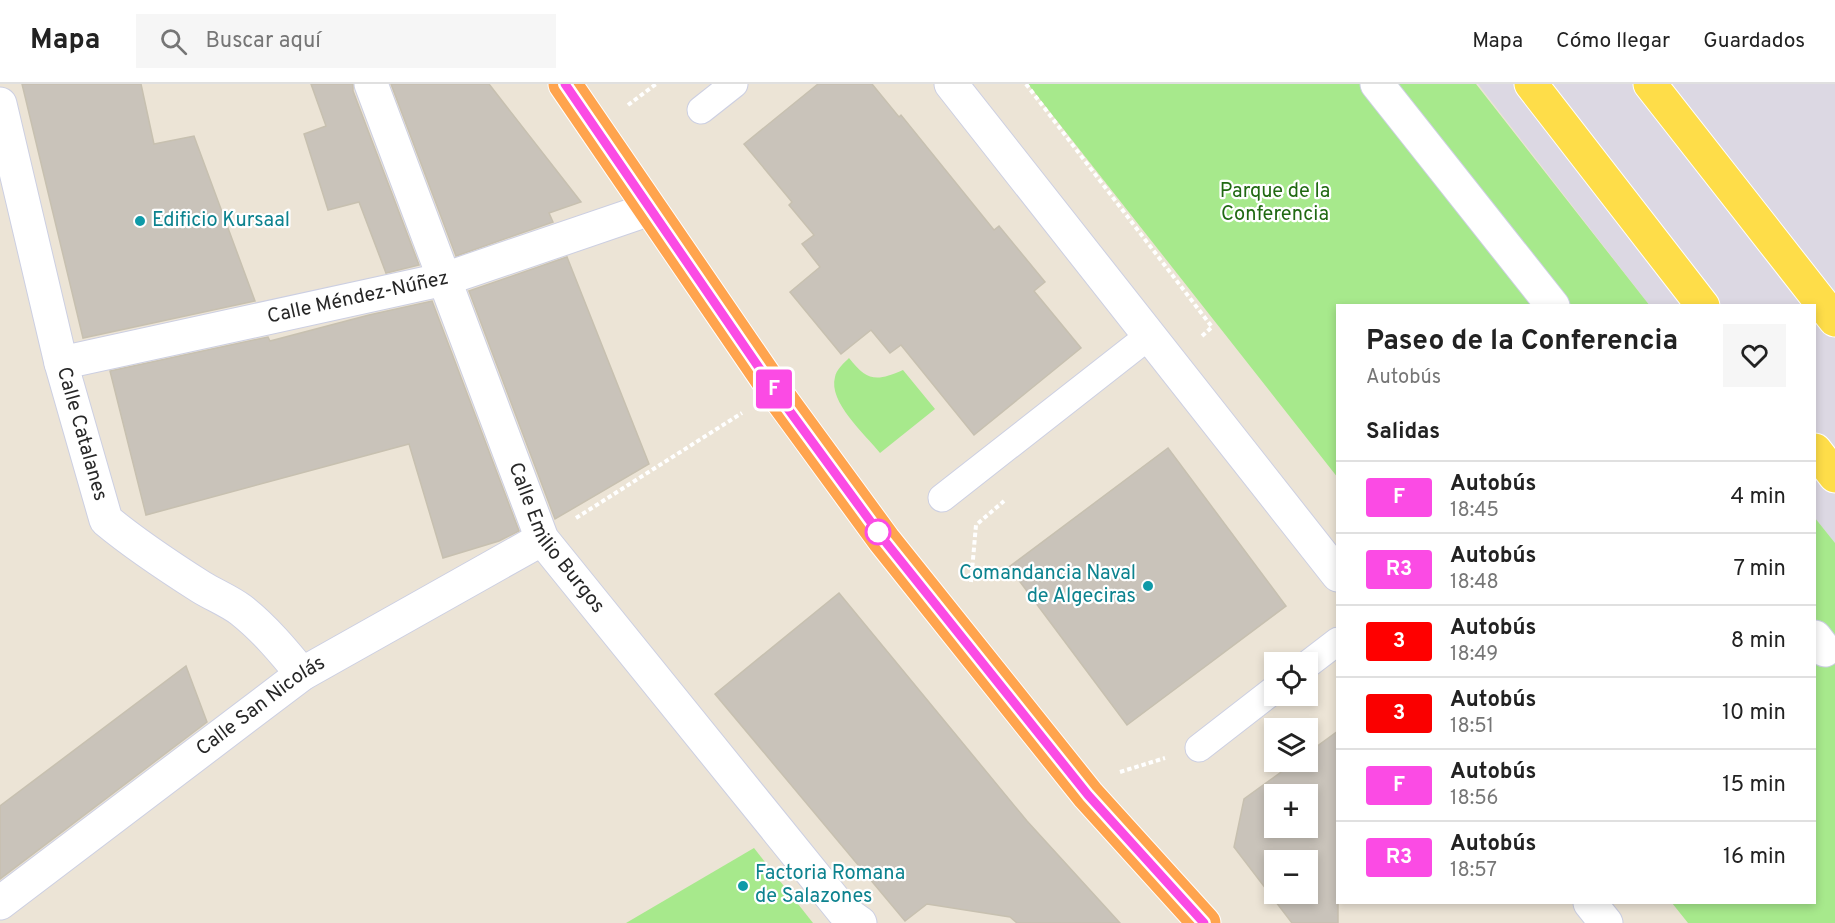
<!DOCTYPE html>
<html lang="es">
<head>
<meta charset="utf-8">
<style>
  :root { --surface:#fff; --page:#f6f6f6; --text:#222; --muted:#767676; --line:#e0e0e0 }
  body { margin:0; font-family:Overpass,sans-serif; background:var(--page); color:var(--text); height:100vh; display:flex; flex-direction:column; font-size:22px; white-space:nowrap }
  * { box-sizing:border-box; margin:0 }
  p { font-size:20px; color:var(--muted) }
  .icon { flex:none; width:33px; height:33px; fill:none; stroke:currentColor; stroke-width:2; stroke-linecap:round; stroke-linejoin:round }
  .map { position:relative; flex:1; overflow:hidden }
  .panel { position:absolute; left:1336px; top:220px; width:480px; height:600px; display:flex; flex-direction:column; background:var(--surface); border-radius:0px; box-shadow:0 3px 9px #0003 }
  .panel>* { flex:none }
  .badge { padding:0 12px; border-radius:4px; font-size:21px; line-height:39px }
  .buttons { position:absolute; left:1264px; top:568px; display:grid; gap:12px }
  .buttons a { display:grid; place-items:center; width:54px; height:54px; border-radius:0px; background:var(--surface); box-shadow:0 3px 9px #0003; font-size:30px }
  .map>.badge { position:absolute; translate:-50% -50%; box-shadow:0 0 0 3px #fff }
  h2 { padding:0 30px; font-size:22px; line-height:54px }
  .round { display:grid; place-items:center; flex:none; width:63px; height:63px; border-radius:0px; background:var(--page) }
  .head { display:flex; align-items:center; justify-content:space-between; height:102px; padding:0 30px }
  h1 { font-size:28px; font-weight:700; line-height:45px }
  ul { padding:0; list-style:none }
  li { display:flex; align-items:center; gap:18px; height:72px; padding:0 30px; border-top:2px solid var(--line) }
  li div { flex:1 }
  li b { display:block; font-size:22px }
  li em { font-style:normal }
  li .badge { min-width:66px; font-weight:700; text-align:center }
  header { display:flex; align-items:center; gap:36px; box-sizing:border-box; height:84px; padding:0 30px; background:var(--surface); border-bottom:2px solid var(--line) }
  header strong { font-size:28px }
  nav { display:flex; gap:33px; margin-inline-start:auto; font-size:21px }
  .search { width:420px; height:54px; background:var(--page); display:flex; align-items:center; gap:15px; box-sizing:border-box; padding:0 21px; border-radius:0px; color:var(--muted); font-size:22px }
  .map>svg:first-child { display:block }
  .industrial { fill:#dcd8e3 }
  .green { fill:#a7e98c }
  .building { fill:#c9c3ba; stroke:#c7c0b0; stroke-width:1.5; fill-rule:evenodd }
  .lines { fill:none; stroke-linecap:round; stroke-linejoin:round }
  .lane-casing { stroke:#cccfe2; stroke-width:29 }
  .street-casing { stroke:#cccfe2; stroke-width:35 }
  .primary-casing { stroke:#fff; stroke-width:35 }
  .highway-casing { stroke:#fff; stroke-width:35 }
  .path { stroke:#fff; stroke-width:4; stroke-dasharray:4.5 3; stroke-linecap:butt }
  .lane { stroke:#fff; stroke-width:27 }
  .street { stroke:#fff; stroke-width:33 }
  .primary { stroke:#fedd49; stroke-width:33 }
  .highway { stroke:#ffa44e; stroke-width:33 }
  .line-casing { stroke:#fff; stroke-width:14 }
  .line { stroke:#fb4be4; stroke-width:9 }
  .culture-dot { fill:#0f9aa8; stroke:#fff; stroke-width:2 }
  .stop-dot { fill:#fff; stroke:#fb4be4; stroke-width:3 }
  .labels { text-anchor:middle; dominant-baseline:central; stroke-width:4.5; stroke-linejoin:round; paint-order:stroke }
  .park-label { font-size:20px; fill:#206912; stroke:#fff }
  .culture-label { font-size:20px; fill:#0d838f; stroke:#fff; text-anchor:start }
  .street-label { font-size:20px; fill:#272727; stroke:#fff }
</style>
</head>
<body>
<header>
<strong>Mapa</strong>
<div class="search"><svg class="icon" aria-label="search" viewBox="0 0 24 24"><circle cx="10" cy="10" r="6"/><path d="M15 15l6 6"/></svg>Buscar aquí</div>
<nav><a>Mapa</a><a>Cómo llegar</a><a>Guardados</a></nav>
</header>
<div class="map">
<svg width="1835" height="839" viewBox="0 0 1835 839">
  <rect width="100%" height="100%" fill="#ece4d6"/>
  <polygon class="industrial" points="1478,0 1835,0 1835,459 1815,434 1815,222 1650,222"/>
  <g class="green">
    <polygon points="1028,0 1476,0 1650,222 1338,222 1338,394"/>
    <path d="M 849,274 C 867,297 876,298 903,286 L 935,325 L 880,369 C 865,350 828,318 835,293 C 836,286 844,279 849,274 Z"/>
    <polygon points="1815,434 1835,459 1835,839 1688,839 1672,819 1815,819"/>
    <polygon points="754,764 813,839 626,839"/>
  </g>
  <g class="building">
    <polygon points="22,0 141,0 154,60 194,52 255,217 83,254"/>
    <polygon points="311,0 353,0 353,7 419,181 386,189 359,118 328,126 304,50 326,42"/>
    <polygon points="391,0 489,0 581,118 549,129 553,138 456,172"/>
    <polygon points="818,0 872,0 899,33 901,31 994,146 999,142 1045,198 1034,207 1081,264 974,351 901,261 890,269 871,246 841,270 790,208 820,183 802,160 814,151 789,121 792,118 744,60"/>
    <polygon points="567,173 649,380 555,435 469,207"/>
    <polygon points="432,217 519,447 499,457 443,474 409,360 146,431 110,287 268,253 270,257 369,231"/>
    <polygon points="1168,364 1286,522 1127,641 1009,483"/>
    <polygon points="839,509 1027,737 1120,839 1017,839 1010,833 927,820 905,837 715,610"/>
    <polygon points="186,582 207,638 0,795 0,722"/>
    <path d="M 1338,647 L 1338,839 L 1292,839 L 1234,763 L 1244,715 L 1295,678 L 1308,678 L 1308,669 ZM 1275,711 L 1308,711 L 1308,744 L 1275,744 ZM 1275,777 L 1308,777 L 1308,810 L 1275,810 Z"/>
  </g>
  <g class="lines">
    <defs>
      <g id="lane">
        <polyline points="701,26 734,0"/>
        <polyline points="942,414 1150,251"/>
        <polyline points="1308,580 1338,557"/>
        <polyline points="1199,664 1275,605"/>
      </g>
      <g id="street">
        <path id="s1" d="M 371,0 L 542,455 L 843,827 L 860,839"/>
        <polyline points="951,0 1338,491"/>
        <polyline points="1377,0 1553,222"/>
        <path id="s2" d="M 0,20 L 61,279 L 106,436 C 136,461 168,482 201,503 C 214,511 229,517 241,526 C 264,544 284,568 302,590"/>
        <path id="s3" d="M 61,279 L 445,195 L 650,125"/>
        <polyline points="1815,553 1825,566"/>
        <path id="s4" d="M 0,819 L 302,590 L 542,455"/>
        <polyline points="1590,819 1606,839"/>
      </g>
      <g id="primary">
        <polyline points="1531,0 1703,222"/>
        <polyline points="1650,0 1835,236"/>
        <polyline points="1815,366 1835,392"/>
      </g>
      <polyline id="highway" points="565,0 775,307 884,456 1088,711 1204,839"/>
    </defs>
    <use href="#lane" class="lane-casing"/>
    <use href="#street" class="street-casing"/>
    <use href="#primary" class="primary-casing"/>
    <use href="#highway" class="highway-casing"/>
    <g class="path">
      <polyline points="1026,0 1212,243 1201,253"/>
      <polyline points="628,21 656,0"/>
      <polyline points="576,434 742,329"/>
      <polyline points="971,498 976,441 1004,417"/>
      <polyline points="1120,688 1165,674"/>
    </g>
    <use href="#lane" class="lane"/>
    <use href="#street" class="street"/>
    <use href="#primary" class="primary"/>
    <use href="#highway" class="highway"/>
  </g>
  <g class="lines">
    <defs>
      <polyline id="line" points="565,0 775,307 884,456 1088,711 1204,839"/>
    </defs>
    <use href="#line" class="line-casing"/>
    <use href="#line" class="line"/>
  </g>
  <g class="culture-dot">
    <circle cx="140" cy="137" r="6"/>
    <circle cx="1148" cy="502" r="6"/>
    <circle cx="743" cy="802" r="6"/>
  </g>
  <circle class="stop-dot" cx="878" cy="448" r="12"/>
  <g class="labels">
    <g class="park-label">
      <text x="1275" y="108">Parque de la<tspan x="1275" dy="23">Conferencia</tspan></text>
    </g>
    <g class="culture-label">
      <text x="152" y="137">Edificio Kursaal</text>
      <text x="1136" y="490" text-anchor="end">Comandancia Naval<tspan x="1136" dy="23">de Algeciras</tspan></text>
      <text x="755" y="790">Factoria Romana<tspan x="755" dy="23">de Salazones</tspan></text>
    </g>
    <g class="street-label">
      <text stroke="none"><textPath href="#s3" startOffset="304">Calle Méndez-Núñez</textPath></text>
      <text stroke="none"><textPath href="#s2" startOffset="340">Calle Catalanes</textPath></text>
      <text stroke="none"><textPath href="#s1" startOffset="492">Calle Emilio Burgos</textPath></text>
      <text stroke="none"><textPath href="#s4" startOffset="327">Calle San Nicolás</textPath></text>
    </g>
  </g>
</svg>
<div class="buttons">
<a><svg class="icon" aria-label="locate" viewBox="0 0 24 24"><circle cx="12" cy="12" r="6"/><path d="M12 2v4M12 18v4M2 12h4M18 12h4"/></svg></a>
<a><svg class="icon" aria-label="layers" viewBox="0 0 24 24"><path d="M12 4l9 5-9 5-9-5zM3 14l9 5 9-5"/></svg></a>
<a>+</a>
<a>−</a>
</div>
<b class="badge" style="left:774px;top:305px;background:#fb4be4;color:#fff">F</b>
<section class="panel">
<div class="head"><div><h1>Paseo de la Conferencia</h1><p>Autobús</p></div><a class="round"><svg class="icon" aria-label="heart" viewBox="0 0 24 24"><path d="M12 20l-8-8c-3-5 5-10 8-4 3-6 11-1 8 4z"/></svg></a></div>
<h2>Salidas</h2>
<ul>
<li><span class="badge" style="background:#fb4be4;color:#fff">F</span><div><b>Autobús</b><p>18:45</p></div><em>4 min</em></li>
<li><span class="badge" style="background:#fb4be4;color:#fff">R3</span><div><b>Autobús</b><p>18:48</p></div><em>7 min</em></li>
<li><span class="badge" style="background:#f00;color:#fff">3</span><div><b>Autobús</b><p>18:49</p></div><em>8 min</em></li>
<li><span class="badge" style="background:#fa0000;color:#fff">3</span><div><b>Autobús</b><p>18:51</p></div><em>10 min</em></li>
<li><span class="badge" style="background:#fb4be4;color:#fff">F</span><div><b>Autobús</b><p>18:56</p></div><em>15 min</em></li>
<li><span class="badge" style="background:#fb4be4;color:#fff">R3</span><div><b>Autobús</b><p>18:57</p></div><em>16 min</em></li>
</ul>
</section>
</div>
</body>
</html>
